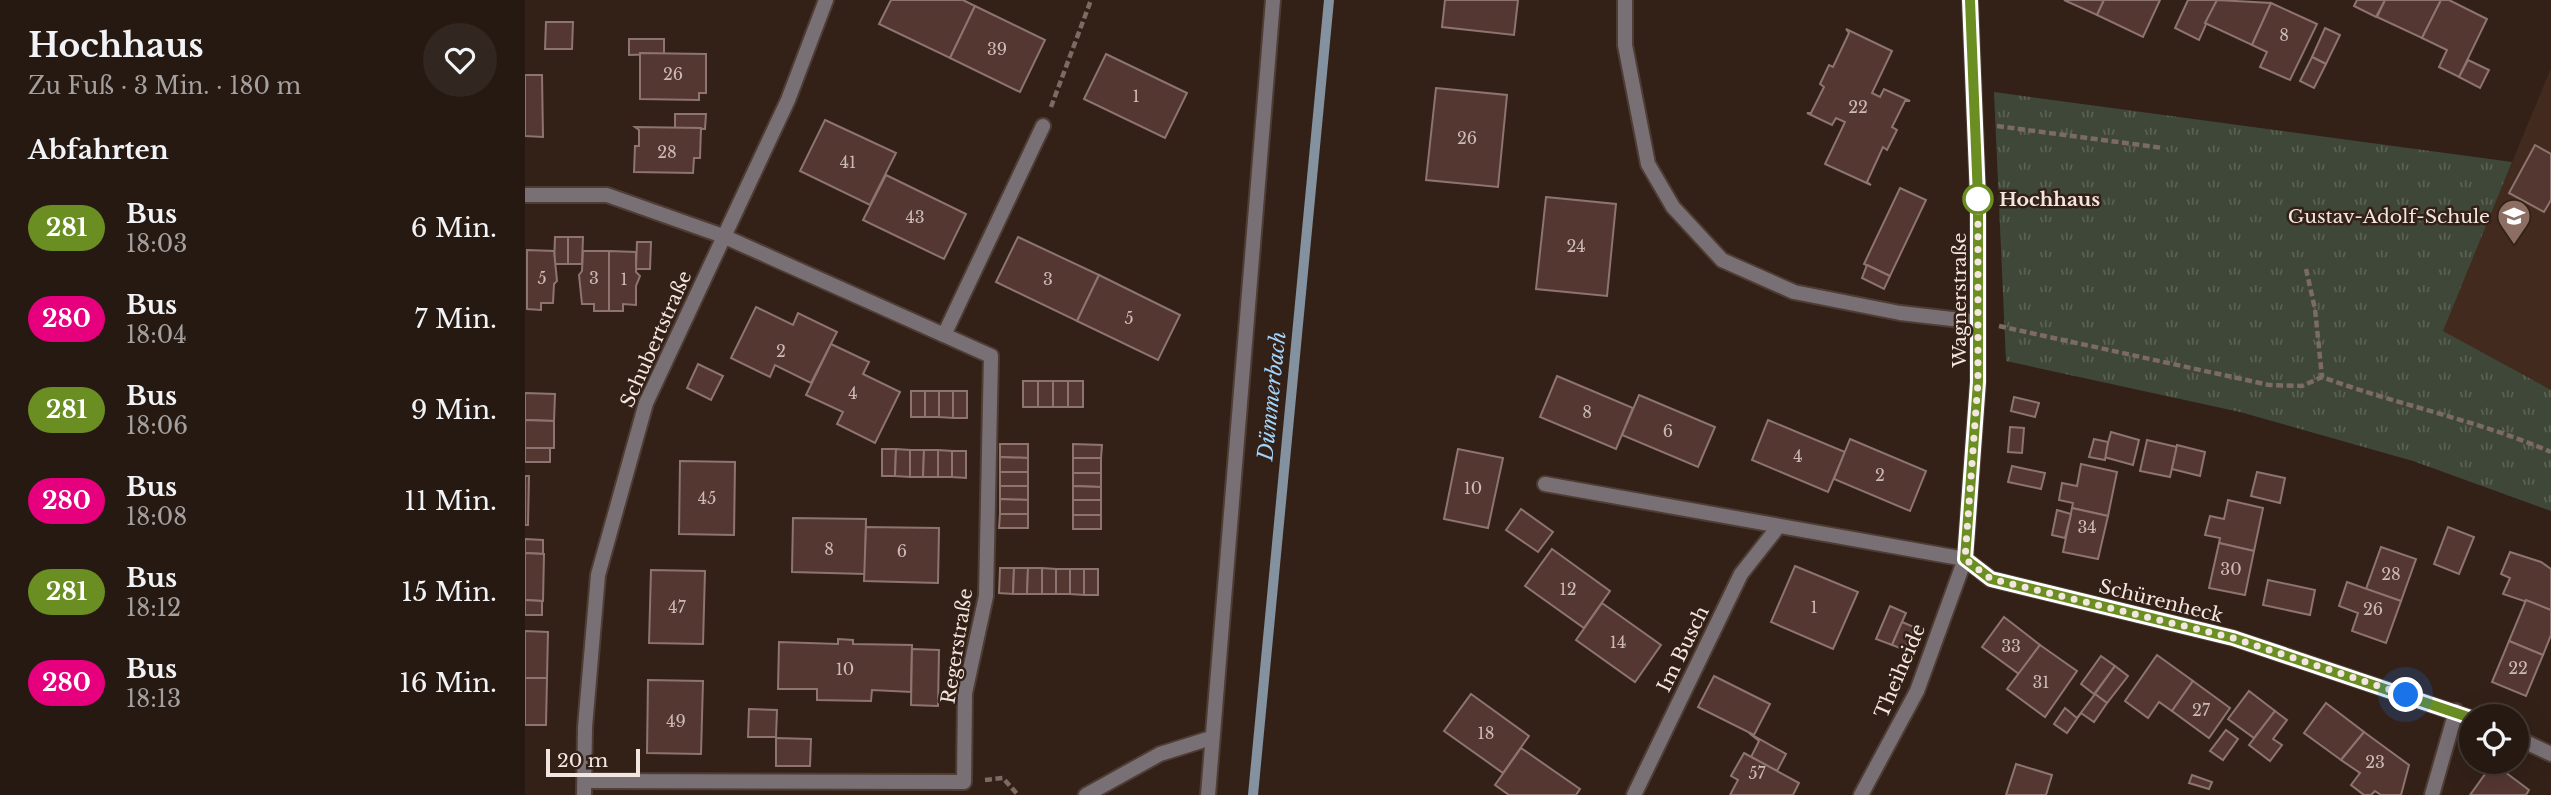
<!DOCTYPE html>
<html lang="de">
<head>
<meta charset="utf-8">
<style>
  :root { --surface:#261912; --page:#322620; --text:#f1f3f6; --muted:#a4a09f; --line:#423832 }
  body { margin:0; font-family:"Libre Baskerville",serif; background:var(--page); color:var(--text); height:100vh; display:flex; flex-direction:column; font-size:26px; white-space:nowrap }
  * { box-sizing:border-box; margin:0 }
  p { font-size:23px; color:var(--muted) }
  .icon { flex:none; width:38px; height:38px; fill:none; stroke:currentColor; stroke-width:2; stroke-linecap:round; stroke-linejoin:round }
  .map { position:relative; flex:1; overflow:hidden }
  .panel { display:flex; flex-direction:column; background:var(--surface); width:525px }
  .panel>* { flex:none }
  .badge { padding:0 14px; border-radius:23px; font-size:24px; line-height:46px }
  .controls { position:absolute; left:1934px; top:704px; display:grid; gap:14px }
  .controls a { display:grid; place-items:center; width:70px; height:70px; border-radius:50%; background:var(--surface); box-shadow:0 7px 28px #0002,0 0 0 2px var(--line); font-size:35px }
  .scale { position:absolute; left:21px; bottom:18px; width:94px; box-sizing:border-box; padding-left:7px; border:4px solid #f3e6e0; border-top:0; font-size:19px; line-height:24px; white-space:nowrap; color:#f3e6e0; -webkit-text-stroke:5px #332118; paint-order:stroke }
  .you { position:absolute; width:35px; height:35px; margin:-18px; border:5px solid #fff; border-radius:50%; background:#1a73e8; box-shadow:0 0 0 10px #1a73e833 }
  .map>.badge { position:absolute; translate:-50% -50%; box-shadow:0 0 0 4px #fff }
  h2 { padding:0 28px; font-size:26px; line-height:63px }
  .round { display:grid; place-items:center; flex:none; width:74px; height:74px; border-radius:37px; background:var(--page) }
  .summary { display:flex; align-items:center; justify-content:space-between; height:119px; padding:0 28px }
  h1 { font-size:33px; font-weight:800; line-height:52px }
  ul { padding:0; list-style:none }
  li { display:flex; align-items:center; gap:21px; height:91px; padding:0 28px }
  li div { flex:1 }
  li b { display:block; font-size:26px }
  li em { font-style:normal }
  li .badge { min-width:77px; font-weight:700; text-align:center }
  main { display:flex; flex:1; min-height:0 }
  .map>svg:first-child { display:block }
  .built { fill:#422a1e }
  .park { fill:url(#park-tufts) }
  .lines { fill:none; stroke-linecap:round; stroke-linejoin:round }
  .stream { stroke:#83929e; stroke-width:10 }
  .building { fill:#553732; stroke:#8d7470; stroke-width:2 }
  .service-casing { stroke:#4e3d34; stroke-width:18 }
  .minor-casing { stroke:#4e3d34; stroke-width:18 }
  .path { stroke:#7b6b63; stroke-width:4.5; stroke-dasharray:7 3.5; stroke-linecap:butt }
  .service { stroke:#797076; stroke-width:14 }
  .minor { stroke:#797076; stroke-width:14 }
  .line-casing { stroke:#fff; stroke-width:16 }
  .line { stroke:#6b8e23; stroke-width:10 }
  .walk { stroke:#f3e6e0; stroke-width:7; stroke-dasharray:0 12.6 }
  .stop-dot { fill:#fff; stroke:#6b8e23; stroke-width:3.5 }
  .labels { text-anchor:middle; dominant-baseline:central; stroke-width:5; stroke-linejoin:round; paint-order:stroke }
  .number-label { font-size:16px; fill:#ccbab4 }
  .stop-label { font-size:19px; font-weight:bold; fill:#f3e6e0; stroke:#332118; text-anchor:start }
  .poi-label { font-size:19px; fill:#f3e6e0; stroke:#332118; text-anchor:end }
  .street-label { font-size:19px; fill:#f3e6e0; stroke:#332118 }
  .water-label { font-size:21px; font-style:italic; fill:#a2d4fb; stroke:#332118 }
</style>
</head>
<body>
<main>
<section class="panel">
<div class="summary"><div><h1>Hochhaus</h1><p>Zu Fuß · 3 Min. · 180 m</p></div><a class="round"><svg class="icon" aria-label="heart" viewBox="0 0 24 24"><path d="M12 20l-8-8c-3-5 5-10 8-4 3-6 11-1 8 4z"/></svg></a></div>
<h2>Abfahrten</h2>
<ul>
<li><span class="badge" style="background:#6b8e23;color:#fff">281</span><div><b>Bus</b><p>18:03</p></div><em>6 Min.</em></li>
<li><span class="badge" style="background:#e6007e;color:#fff">280</span><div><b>Bus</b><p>18:04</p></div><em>7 Min.</em></li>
<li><span class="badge" style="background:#6b8e23;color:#fff">281</span><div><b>Bus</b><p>18:06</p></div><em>9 Min.</em></li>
<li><span class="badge" style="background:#e6007e;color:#fff">280</span><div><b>Bus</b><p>18:08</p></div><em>11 Min.</em></li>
<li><span class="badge" style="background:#6b8e23;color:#fff">281</span><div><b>Bus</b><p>18:12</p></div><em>15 Min.</em></li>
<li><span class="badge" style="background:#e6007e;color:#fff">280</span><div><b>Bus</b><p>18:13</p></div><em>16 Min.</em></li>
</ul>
</section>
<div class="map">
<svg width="2026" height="795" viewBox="0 0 2026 795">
  <defs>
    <pattern id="park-tufts" width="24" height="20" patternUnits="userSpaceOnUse" patternTransform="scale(1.75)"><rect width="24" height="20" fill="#3f4738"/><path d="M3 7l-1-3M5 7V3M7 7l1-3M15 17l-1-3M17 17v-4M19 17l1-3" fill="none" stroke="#5b6254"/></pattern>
  </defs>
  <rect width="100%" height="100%" fill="#332118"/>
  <polygon class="built" points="2026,68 2026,390 1917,331"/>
  <polygon class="park" points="1469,92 1987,162 1918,331 2026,390 2026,511 1888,461 1715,412 1481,361"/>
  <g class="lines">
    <polyline class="stream" points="728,795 804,0"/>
  </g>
  <g class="building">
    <polygon points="366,0 438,0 450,6 425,58 354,24"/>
    <polygon points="920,0 993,0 989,35 917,27"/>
    <polygon points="1539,0 1579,0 1572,15"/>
    <polygon points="1579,0 1635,0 1618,37 1572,15"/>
    <polygon points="1663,0 1692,0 1674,40 1650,28"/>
    <polygon points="1692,0 1746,3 1727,45 1680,23"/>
    <polygon points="1832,0 1860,0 1851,17 1829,6"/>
    <polygon points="1860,0 1916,0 1897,38 1852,17"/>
    <polygon points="1916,0 1924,0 1962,19 1934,77 1914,67 1922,50 1897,38"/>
    <polygon points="1746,3 1792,24 1765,80 1735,67 1742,52 1727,45"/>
    <polygon points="450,6 520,40 495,92 425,58"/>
    <polygon points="21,22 48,22 47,49 20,49"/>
    <polygon points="1800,28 1815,35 1801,64 1787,57"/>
    <polygon points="1321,29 1367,51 1347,93 1355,97 1359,89 1385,101 1380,101 1367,127 1372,130 1362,150 1358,147 1342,182 1346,185 1300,164 1320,122 1311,118 1307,125 1282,113 1286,113 1299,87 1295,84 1304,65 1308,67 1324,33"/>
    <polygon points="104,39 139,39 139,54 104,55"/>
    <polygon points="115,53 181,54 181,93 174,93 174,100 115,99"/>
    <polygon points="581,54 662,93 640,138 559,99"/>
    <polygon points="1787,57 1801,64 1789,88 1775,81"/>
    <polygon points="1943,60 1964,70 1955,88 1934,77"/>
    <polygon points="0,75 17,75 18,137 0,136"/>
    <polygon points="911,88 982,95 973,187 901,180"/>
    <polygon points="150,114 181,114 180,129 150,128"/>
    <polygon points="300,120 371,153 345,205 275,171"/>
    <polygon points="110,127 176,128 175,158 169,158 168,173 109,172 110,146 114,146 114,130"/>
    <polygon points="2010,145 2026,154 2026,200 2019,212 1984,193"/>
    <polygon points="361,175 441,214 419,259 338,220"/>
    <polygon points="1375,188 1401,200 1365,276 1339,264"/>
    <polygon points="1021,197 1091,204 1082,296 1011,289"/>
    <polygon points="30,237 43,237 43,264 29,264"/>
    <polygon points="43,237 58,237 57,264 43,264"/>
    <polygon points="493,237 574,275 552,321 471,282"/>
    <polygon points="112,242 126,242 125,269 111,269"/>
    <polygon points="2,250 29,251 32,281 29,284 28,303 16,303 16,310 2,309"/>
    <polygon points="58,251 84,251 84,311 69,311 69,304 57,304 54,275 57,271"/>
    <polygon points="84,251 111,252 111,272 115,276 111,286 111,305 98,304 98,311 84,311"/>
    <polygon points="1342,265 1365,276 1359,289 1337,278"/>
    <polygon points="574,275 655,315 633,360 552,321"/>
    <polygon points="231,307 268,325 273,313 312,332 286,383 250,365 245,377 206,358"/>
    <polygon points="306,344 344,362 338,374 375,392 350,443 312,424 318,412 281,395"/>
    <polygon points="173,364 198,376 186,400 162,388"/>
    <polygon points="1032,376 1108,408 1091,449 1015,417"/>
    <rect x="498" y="381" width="15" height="26"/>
    <rect x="513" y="381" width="15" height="26"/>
    <rect x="528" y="381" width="15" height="26"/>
    <rect x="543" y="381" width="15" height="26"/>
    <rect x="386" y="391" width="14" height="26"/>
    <rect x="400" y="391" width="14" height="26"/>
    <polygon points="414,391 428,391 428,418 414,417"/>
    <rect x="428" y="391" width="14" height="27"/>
    <polygon points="0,393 30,394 29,421 0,420"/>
    <polygon points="1114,395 1190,427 1173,467 1097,435"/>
    <polygon points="1489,397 1514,403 1510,417 1486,411"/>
    <polygon points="0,420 29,421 29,448 0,448"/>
    <polygon points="1243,420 1320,452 1303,492 1227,460"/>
    <polygon points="1485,427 1499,428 1497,453 1483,452"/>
    <polygon points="1586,432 1614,440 1608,465 1579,457"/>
    <polygon points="1325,439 1401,471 1385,511 1309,479"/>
    <polygon points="1569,439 1583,442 1580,460 1564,457"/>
    <polygon points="1622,440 1652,447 1645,477 1615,471"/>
    <polygon points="475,444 503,444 503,458 475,457"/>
    <polygon points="548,444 577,445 576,458 548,458"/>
    <polygon points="1652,445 1680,452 1675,476 1647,469"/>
    <rect x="0" y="448" width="25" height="14"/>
    <polygon points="357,449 371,449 370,476 357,476"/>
    <polygon points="371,449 385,450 385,477 370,476"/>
    <polygon points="933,449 978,458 963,528 919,519"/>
    <polygon points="385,450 399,450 398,477 385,477"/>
    <polygon points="399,450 413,450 413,477 398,477"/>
    <polygon points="413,450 427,451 427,477 413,477"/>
    <polygon points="427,451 441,451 441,478 427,477"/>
    <polygon points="475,457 503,458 503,472 475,472"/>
    <rect x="548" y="458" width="28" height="15"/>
    <polygon points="155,461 210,462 209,535 154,534"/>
    <polygon points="1556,464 1592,472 1583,516 1547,508 1548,503 1534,500 1537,483 1552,486"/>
    <polygon points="1487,466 1520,473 1516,489 1483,482"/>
    <rect x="475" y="472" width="28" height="14"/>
    <polygon points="1732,472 1760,478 1755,503 1726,496"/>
    <polygon points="548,473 576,473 576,487 548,486"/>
    <polygon points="0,476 4,476 3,525 0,525"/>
    <polygon points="475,486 503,486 503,500 475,499"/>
    <polygon points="548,486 576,487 576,500 548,500"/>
    <polygon points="475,499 503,500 503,514 475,514"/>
    <rect x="548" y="500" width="28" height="15"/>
    <polygon points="1703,500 1738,508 1729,551 1694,543 1695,538 1680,535 1685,516 1699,519"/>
    <polygon points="1547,508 1583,516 1573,559 1538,552"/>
    <polygon points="996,509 1028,532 1013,552 981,530"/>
    <polygon points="1532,510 1546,514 1540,538 1527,535"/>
    <polygon points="475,514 503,514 503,528 474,528"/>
    <rect x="548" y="515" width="28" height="14"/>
    <polygon points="268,518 341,519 340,574 267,572"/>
    <polygon points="341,527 414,528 413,583 339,581"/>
    <polygon points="1923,527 1949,537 1934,574 1909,564"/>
    <polygon points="0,539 18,540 18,554 0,553"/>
    <polygon points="1694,543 1729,551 1720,595 1684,588"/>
    <polygon points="1856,547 1891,559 1876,601 1841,589"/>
    <polygon points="1027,549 1085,591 1059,628 1000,586"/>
    <polygon points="1985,552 2016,562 2026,569 2026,610 1978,594 1985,578 1976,574"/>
    <polygon points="0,553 19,554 18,601 0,600"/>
    <polygon points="1270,566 1333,592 1308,649 1246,622"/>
    <polygon points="475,568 489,568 488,594 474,593"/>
    <polygon points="489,568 503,568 502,594 488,594"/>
    <polygon points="503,568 517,568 517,594 502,594"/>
    <polygon points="517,568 531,569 531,594 517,594"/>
    <rect x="531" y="569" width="14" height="25"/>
    <polygon points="545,569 559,569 559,595 545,594"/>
    <rect x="559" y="569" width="14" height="26"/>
    <polygon points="126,570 180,571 178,644 124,643"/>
    <polygon points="1743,580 1790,590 1785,615 1738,605"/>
    <polygon points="1822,582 1876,601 1861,643 1827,631 1833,613 1814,606"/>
    <polygon points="0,600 17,601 17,615 0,615"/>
    <polygon points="2001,600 2026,610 2026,635 2018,655 1984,641"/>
    <polygon points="1077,603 1136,645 1110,682 1051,640"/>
    <polygon points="1365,606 1381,613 1367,645 1351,639"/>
    <polygon points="1479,617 1515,645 1494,674 1457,647"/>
    <polygon points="1377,622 1389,627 1380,650 1367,645"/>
    <polygon points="0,631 23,632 22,678 0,678"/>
    <polygon points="313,639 328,640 328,644 387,645 386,692 347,690 346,701 292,700 292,689 253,689 254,642 313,644"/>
    <polygon points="1984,641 2018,655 2001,696 1967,682"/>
    <polygon points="1515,645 1552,671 1520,717 1482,689"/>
    <polygon points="387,649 414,650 413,706 386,705"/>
    <polygon points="1632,655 1668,681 1647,711 1634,702 1623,718 1600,701"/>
    <polygon points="1576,656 1590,666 1569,694 1556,684"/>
    <polygon points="1590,666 1603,676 1582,703 1570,694"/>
    <polygon points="1189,676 1245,704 1229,735 1173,707"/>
    <polygon points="0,678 22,678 21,725 0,725"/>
    <polygon points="123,680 178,681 176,754 122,753"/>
    <polygon points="1668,681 1705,708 1684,738 1647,711"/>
    <polygon points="1724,691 1750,711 1729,738 1703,719"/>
    <polygon points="946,694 1004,736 978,773 919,731"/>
    <polygon points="1570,694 1582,703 1569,722 1556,713 1552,718"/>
    <polygon points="1801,703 1839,732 1816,760 1779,733"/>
    <polygon points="1540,708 1552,718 1556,713 1542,733 1529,724"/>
    <polygon points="224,709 252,710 251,737 223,737"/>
    <polygon points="1750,711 1762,720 1748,739 1757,745 1745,761 1724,745"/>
    <polygon points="1701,730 1713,739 1698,760 1685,751"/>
    <polygon points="1839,732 1884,765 1876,795 1856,795 1850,791 1846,795 1839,795 1826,785 1835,773 1816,760"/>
    <polygon points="1224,733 1261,754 1252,771 1226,757 1234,741"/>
    <polygon points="251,738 286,739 285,766 251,766"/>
    <polygon points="996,748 1055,789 1051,795 984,795 970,785"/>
    <polygon points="1219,753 1274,783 1268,795 1205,795 1213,780 1206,776"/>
    <polygon points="1968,763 2004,790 2001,795 1945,795"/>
    <polygon points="1491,764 1527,775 1521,795 1481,795"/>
    <polygon points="1667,775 1687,782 1684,789 1664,783"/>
  </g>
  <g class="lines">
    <defs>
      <g id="service">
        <polyline points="1100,0 1100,45 1123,164 1148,207 1197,260 1269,292 1375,313 1453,322"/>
        <polyline points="419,335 518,126"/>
        <polyline points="561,795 635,754 686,738"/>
        <polyline points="683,795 748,0"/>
      </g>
      <g id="minor">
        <polyline points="0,195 82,195 198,236 466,356 461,596 440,693 439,782 60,781"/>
        <polyline points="1020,484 1440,559 1466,579 1708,638 1946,718"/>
        <polyline points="1992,738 2026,754"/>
        <polyline points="59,795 60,727 73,575 121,403 263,100 301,0"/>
        <polyline points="1109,795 1216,574 1253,527"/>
        <polyline points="1336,795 1392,691 1440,559 1453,382 1453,198 1445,0"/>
        <polyline points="1907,795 1931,711"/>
      </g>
    </defs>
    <use href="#service" class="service-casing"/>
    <use href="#minor" class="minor-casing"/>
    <g class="path">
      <polyline points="526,107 566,0"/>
      <polyline points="1472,126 1638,148"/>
      <polyline points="1781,269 1790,309 1797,377"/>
      <path d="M 1474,326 L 1744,385 L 1777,386 L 1797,377 C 1873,405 1952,420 2026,452"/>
      <polyline points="460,780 478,778 493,795"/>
    </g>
    <use href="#service" class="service"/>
    <use href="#minor" class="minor"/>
  </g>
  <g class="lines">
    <defs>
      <polyline id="line" points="1445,0 1453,198 1453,382 1440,559 1466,579 1708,638 1946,718"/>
    </defs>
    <use href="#line" class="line-casing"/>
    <use href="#line" class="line"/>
    <polyline class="walk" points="1453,199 1453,382 1440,559 1466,579 1708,638 1881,695"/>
  </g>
  <defs>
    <symbol id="school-pin" viewBox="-11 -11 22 30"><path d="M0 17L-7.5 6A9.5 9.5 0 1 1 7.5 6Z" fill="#8d6e63" stroke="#332118"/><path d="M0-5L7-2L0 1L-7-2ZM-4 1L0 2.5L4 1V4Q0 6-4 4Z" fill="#fff"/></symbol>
  </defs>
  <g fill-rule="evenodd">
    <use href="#school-pin" x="1970" y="197" width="38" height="52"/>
  </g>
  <circle class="stop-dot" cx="1453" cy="199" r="14"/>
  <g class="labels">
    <g class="number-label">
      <text x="1759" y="35">8</text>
      <text x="472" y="49">39</text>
      <text x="148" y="74">26</text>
      <text x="611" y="96">1</text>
      <text x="1333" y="107">22</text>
      <text x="942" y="138">26</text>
      <text x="142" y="152">28</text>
      <text x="323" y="162">41</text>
      <text x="390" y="217">43</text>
      <text x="1051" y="246">24</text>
      <text x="17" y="278">5</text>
      <text x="69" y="278">3</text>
      <text x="99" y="279">1</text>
      <text x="523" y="279">3</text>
      <text x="604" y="318">5</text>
      <text x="256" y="351">2</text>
      <text x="328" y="393">4</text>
      <text x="1062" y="412">8</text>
      <text x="1143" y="431">6</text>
      <text x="1273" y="456">4</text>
      <text x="1355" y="475">2</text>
      <text x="948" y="488">10</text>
      <text x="182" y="498">45</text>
      <text x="1562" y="527">34</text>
      <text x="304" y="549">8</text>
      <text x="377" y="551">6</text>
      <text x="1706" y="569">30</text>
      <text x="1866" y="574">28</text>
      <text x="1043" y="589">12</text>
      <text x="152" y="607">47</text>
      <text x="1289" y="607">1</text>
      <text x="1848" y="609">26</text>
      <text x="1093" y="642">14</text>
      <text x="1486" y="646">33</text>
      <text x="1993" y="668">22</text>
      <text x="320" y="669">10</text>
      <text x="1516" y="682">31</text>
      <text x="1676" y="710">27</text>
      <text x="151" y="721">49</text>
      <text x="961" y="733">18</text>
      <text x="1850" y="762">23</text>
      <text x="1232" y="773">57</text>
    </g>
    <g class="stop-label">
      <text x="1474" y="199">Hochhaus</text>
    </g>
    <g class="poi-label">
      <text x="1965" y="216">Gustav-Adolf-Schule</text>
    </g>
    <g class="street-label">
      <text transform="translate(1434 300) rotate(-90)">Wagnerstraße</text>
      <text transform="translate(131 339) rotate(-66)">Schubertstraße</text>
      <text transform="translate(1636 601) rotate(14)">Schürenheck</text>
      <text transform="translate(432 646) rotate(-81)">Regerstraße</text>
      <text transform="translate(1158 649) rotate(-64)">Im Busch</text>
      <text transform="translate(1375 671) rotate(-67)">Theiheide</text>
    </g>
    <g class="water-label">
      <text transform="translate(747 396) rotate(-84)">Dümmerbach</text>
    </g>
  </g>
</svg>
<div class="controls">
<a><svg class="icon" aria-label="locate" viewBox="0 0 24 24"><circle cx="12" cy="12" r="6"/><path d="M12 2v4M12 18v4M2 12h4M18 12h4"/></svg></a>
</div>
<div class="scale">20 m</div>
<div class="you" style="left:1881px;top:695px"></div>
</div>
</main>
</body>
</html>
